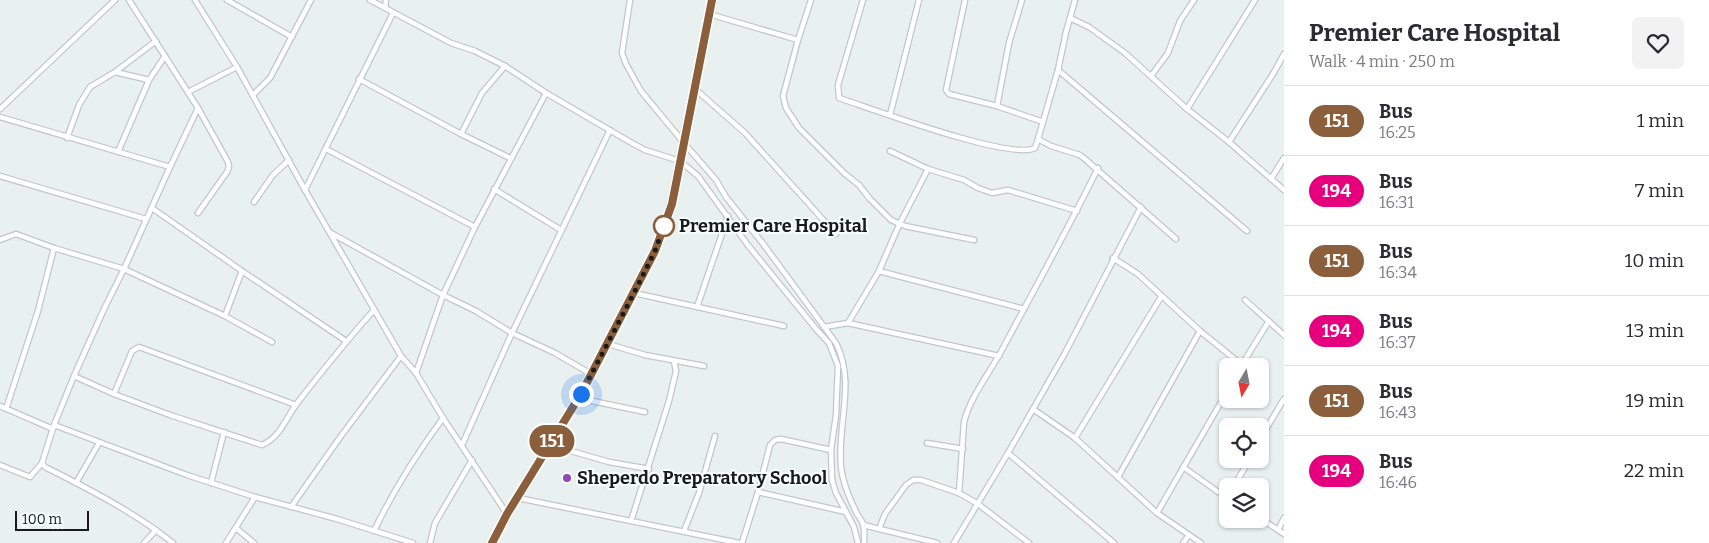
<!DOCTYPE html>
<html lang="en">
<head>
<meta charset="utf-8">
<style>
  :root { --surface:#fff; --page:#f2f2f3; --text:#2b2b33; --muted:#7c7c81; --line:#e1e1e2 }
  body { margin:0; font-family:Bitter,serif; background:var(--page); color:var(--text); height:100vh; display:flex; flex-direction:column; font-size:19px; white-space:nowrap }
  * { box-sizing:border-box; margin:0 }
  p { font-size:16px; color:var(--muted) }
  .icon { flex:none; width:28px; height:28px; fill:none; stroke:currentColor; stroke-width:2; stroke-linecap:round; stroke-linejoin:round }
  .map { position:relative; flex:1; overflow:hidden }
  .panel { display:flex; flex-direction:column; background:var(--surface); width:425px }
  .panel>* { flex:none }
  .badge { padding:0 10px; border-radius:16px; font-size:18px; line-height:32px }
  .needle { width:32px; rotate:190deg }
  .fabs { position:absolute; left:1219px; top:358px; display:grid; gap:10px }
  .fabs a { display:grid; place-items:center; width:50px; height:50px; border-radius:8px; background:var(--surface); box-shadow:0 1px 4px #0004; font-size:25px }
  .scale { position:absolute; left:15px; bottom:12px; width:74px; box-sizing:border-box; padding-left:5px; border:2px solid #181b1a; border-top:0; font-size:14px; line-height:18px; white-space:nowrap; color:#181b1a; -webkit-text-stroke:4px #f6fffd; paint-order:stroke }
  .you { position:absolute; width:25px; height:25px; margin:-12px; border:4px solid #fff; border-radius:50%; background:#1a73e8; box-shadow:0 0 0 8px #1a73e833 }
  .map>.badge { position:absolute; translate:-50% -50%; box-shadow:0 0 0 2px #fff }
  .round { display:grid; place-items:center; flex:none; width:52px; height:52px; border-radius:8px; background:var(--page) }
  .headline { display:flex; align-items:center; justify-content:space-between; height:85px; padding:0 25px }
  h1 { font-size:24px; font-weight:700; line-height:38px }
  ul { padding:0; list-style:none }
  li { display:flex; align-items:center; gap:15px; height:70px; padding:0 25px; border-top:1px solid var(--line) }
  li div { flex:1 }
  li b { display:block; font-size:19px }
  li em { font-style:normal }
  li .badge { min-width:55px; font-weight:700; text-align:center }
  main { display:flex; flex:1; min-height:0 }
  .map>svg:first-child { display:block }
  .lines { fill:none; stroke-linecap:round; stroke-linejoin:round }
  .street-casing { stroke:#c0c8c7; stroke-width:7 }
  .secondary-casing { stroke:#c0c8c7; stroke-width:9 }
  .street { stroke:#fff; stroke-width:4.5 }
  .secondary { stroke:#fff; stroke-width:6 }
  .line-casing { stroke:#fff; stroke-width:11 }
  .line { stroke:#8b5e3c; stroke-width:8 }
  .walk { stroke:#181b1a; stroke-width:5; stroke-dasharray:0 9 }
  .stop-dot { fill:#fff; stroke:#8b5e3c; stroke-width:2.5 }
  .poi-dot { fill:#9645b4; stroke:#f6fffd; stroke-width:2 }
  .labels { text-anchor:middle; dominant-baseline:central; stroke-width:4; stroke-linejoin:round; paint-order:stroke }
  .stop-label { font-size:18px; font-weight:bold; fill:#181b1a; stroke:#f6fffd; text-anchor:start }
  .poi-label { font-size:18px; font-weight:bold; fill:#181b1a; stroke:#f6fffd; text-anchor:start }
</style>
</head>
<body>
<main>
<div class="map">
<svg width="1284" height="543" viewBox="0 0 1284 543">
  <rect width="100%" height="100%" fill="#e9f1f0"/>
  <g class="lines">
    <defs>
      <g id="street">
        <polyline points="129,0 198,108 228,162 229,167 227,172 198,213"/>
        <polyline points="195,0 237,67 305,190 401,356 416,373 443,418 507,514"/>
        <polyline points="227,0 292,37"/>
        <polyline points="370,0 451,43 475,51 505,66 546,93 630,142 645,150 680,161 698,176 747,244 816,329 829,343 838,366 836,415 831,450 832,480 836,493 854,527 858,543"/>
        <path d="M 630,0 L 622,53 L 626,64 L 641,91 L 684,143 L 716,180 L 726,197 L 764,245 L 836,343 C 856,383 837,424 841,467 C 843,484 850,499 857,514 C 859,517 862,521 863,524 C 865,529 864,537 864,543"/>
        <path d="M 863,0 L 838,85 L 839,98 C 870,108 1011,161 1035,148 L 1038,139 L 1058,70 L 1066,32 L 1075,0"/>
        <polyline points="965,0 946,90 949,94 997,106 1043,122"/>
        <polyline points="385,8 386,0"/>
        <polyline points="709,14 798,40 783,96 786,108 799,128 844,173 859,185 870,199 891,220 905,226 974,240"/>
        <polyline points="1070,18 1089,27 1125,53 1187,109 1229,142 1284,190"/>
        <polyline points="798,40 811,0"/>
        <polyline points="1058,70 1247,231"/>
        <polyline points="115,72 149,80"/>
        <polyline points="1151,76 1168,53 1180,21 1194,0"/>
        <polyline points="359,79 461,134 510,158"/>
        <polyline points="694,88 745,133 836,234"/>
        <polyline points="188,92 237,67"/>
        <polyline points="253,95 270,78 311,0"/>
        <polyline points="997,106 1009,43 1022,0"/>
        <polyline points="0,109 115,0"/>
        <polyline points="1187,109 1255,0"/>
        <polyline points="890,115 919,0"/>
        <polyline points="0,117 170,167"/>
        <polyline points="461,134 482,93 505,66"/>
        <polyline points="67,138 79,105 90,87 115,72 156,41"/>
        <polyline points="1038,139 1051,146 1080,155 1085,159 1176,239"/>
        <polyline points="1229,142 1273,74 1284,54"/>
        <polyline points="326,149 475,227"/>
        <polyline points="890,151 928,169 964,180 978,188 992,193 1008,190 1077,211"/>
        <polyline points="118,152 149,80 165,56"/>
        <polyline points="0,176 146,219"/>
        <polyline points="1271,179 1284,158"/>
        <polyline points="494,189 561,230"/>
        <polyline points="305,190 393,13"/>
        <polyline points="254,202 273,175 289,160"/>
        <polyline points="152,208 242,271 346,341"/>
        <polyline points="331,233 443,295 476,311 512,333 555,353 591,374"/>
        <polyline points="0,240 16,234 54,248 124,269 225,316 272,342"/>
        <polyline points="1113,258 1138,274 1200,331 1242,365"/>
        <polyline points="879,271 1024,309"/>
        <polyline points="634,293 784,326"/>
        <polyline points="1245,300 1284,335"/>
        <polyline points="697,307 728,216"/>
        <polyline points="225,316 242,271"/>
        <polyline points="848,323 879,271 899,225 928,169"/>
        <polyline points="824,327 848,323 999,356"/>
        <polyline points="608,344 645,355 704,366"/>
        <polyline points="1241,366 1269,321"/>
        <polyline points="416,373 443,295 475,227 546,93"/>
        <path d="M 74,376 L 114,394 L 170,415 L 262,445 C 281,437 286,417 298,402 C 323,370 347,340 374,310"/>
        <polyline points="114,394 132,351 139,347 296,405"/>
        <polyline points="578,398 645,412"/>
        <polyline points="0,406 53,429"/>
        <polyline points="6,409 38,311 54,248"/>
        <polyline points="1033,409 1075,438 1157,513 1201,543"/>
        <polyline points="54,425 187,475 255,497 337,519 413,543"/>
        <polyline points="1075,438 1161,297"/>
        <polyline points="1260,439 1284,399"/>
        <polyline points="927,443 963,449"/>
        <polyline points="462,445 512,333 610,130"/>
        <polyline points="550,445 609,462 649,469"/>
        <polyline points="1008,453 1114,543"/>
        <polyline points="0,465 30,477 42,463"/>
        <polyline points="1183,467 1228,499"/>
        <polyline points="1118,477 1200,331"/>
        <polyline points="76,483 99,443"/>
        <polyline points="211,483 224,432"/>
        <polyline points="1234,486 1250,459"/>
        <polyline points="758,492 846,512"/>
        <path d="M 959,493 L 964,422 C 970,397 991,371 1003,348 C 1035,288 1068,229 1098,168"/>
        <polyline points="518,498 739,543"/>
        <polyline points="291,507 341,436 401,356"/>
        <polyline points="1157,513 1228,390"/>
        <polyline points="1260,518 1284,534"/>
        <polyline points="631,521 669,401 676,371 674,361"/>
        <polyline points="863,525 937,543"/>
        <polyline points="236,528 254,543"/>
        <polyline points="879,529 885,514 906,485 913,480 921,480 959,493 978,504 1029,543"/>
        <polyline points="1278,530 1284,518"/>
        <path d="M 374,531 C 394,489 415,456 443,418"/>
        <polyline points="684,531 699,493 715,436"/>
        <polyline points="144,543 156,530"/>
        <path d="M 173,543 C 134,512 89,489 45,467 L 42,463 L 54,425 L 74,376 L 104,309 L 124,269 L 170,167 L 198,108"/>
        <polyline points="226,543 255,497"/>
        <polyline points="430,543 435,523 472,460"/>
        <polyline points="742,543 758,492 770,445 775,440 781,439 831,450"/>
        <polyline points="954,543 1008,453 1065,353 1141,207"/>
        <polyline points="1183,543 1189,535"/>
      </g>
      <polyline id="secondary" points="492,543 507,514 578,398 634,293 655,251 671,204 712,0"/>
    </defs>
    <use href="#street" class="street-casing"/>
    <use href="#secondary" class="secondary-casing"/>
    <use href="#street" class="street"/>
    <use href="#secondary" class="secondary"/>
  </g>
  <g class="lines">
    <defs>
      <polyline id="line" points="492,543 507,514 581,394 655,251 672,204 712,0"/>
    </defs>
    <use href="#line" class="line-casing"/>
    <use href="#line" class="line"/>
    <polyline class="walk" points="581,394 634,293 655,251 664,226"/>
  </g>
  <circle class="stop-dot" cx="664" cy="226" r="10"/>
  <circle class="poi-dot" cx="567" cy="478" r="5"/>
  <g class="labels">
    <g class="stop-label">
      <text x="679" y="226">Premier Care Hospital</text>
    </g>
    <g class="poi-label">
      <text x="577" y="478">Sheperdo Preparatory School</text>
    </g>
  </g>
</svg>
<div class="fabs">
<a><svg class="needle" viewBox="-14 -14 28 28"><path d="M0-13l5 13h-10z" fill="#e53935"/><path d="M0 13l5-13h-10z" fill="#7c7c81"/></svg></a>
<a><svg class="icon" aria-label="locate" viewBox="0 0 24 24"><circle cx="12" cy="12" r="6"/><path d="M12 2v4M12 18v4M2 12h4M18 12h4"/></svg></a>
<a><svg class="icon" aria-label="layers" viewBox="0 0 24 24"><path d="M12 4l9 5-9 5-9-5zM3 14l9 5 9-5"/></svg></a>
</div>
<div class="scale">100 m</div>
<div class="you" style="left:581px;top:394px"></div>
<b class="badge" style="left:552px;top:441px;background:#8b5e3c;color:#fff">151</b>
</div>
<section class="panel">
<div class="headline"><div><h1>Premier Care Hospital</h1><p>Walk · 4 min · 250 m</p></div><a class="round"><svg class="icon" aria-label="heart" viewBox="0 0 24 24"><path d="M12 20l-8-8c-3-5 5-10 8-4 3-6 11-1 8 4z"/></svg></a></div>
<ul>
<li><span class="badge" style="background:#8b5e3c;color:#fff">151</span><div><b>Bus</b><p>16:25</p></div><em>1 min</em></li>
<li><span class="badge" style="background:#e6007e;color:#fff">194</span><div><b>Bus</b><p>16:31</p></div><em>7 min</em></li>
<li><span class="badge" style="background:#8b5e3c;color:#fff">151</span><div><b>Bus</b><p>16:34</p></div><em>10 min</em></li>
<li><span class="badge" style="background:#e6007e;color:#fff">194</span><div><b>Bus</b><p>16:37</p></div><em>13 min</em></li>
<li><span class="badge" style="background:#8b5e3c;color:#fff">151</span><div><b>Bus</b><p>16:43</p></div><em>19 min</em></li>
<li><span class="badge" style="background:#e6007e;color:#fff">194</span><div><b>Bus</b><p>16:46</p></div><em>22 min</em></li>
</ul>
</section>
</main>
</body>
</html>
